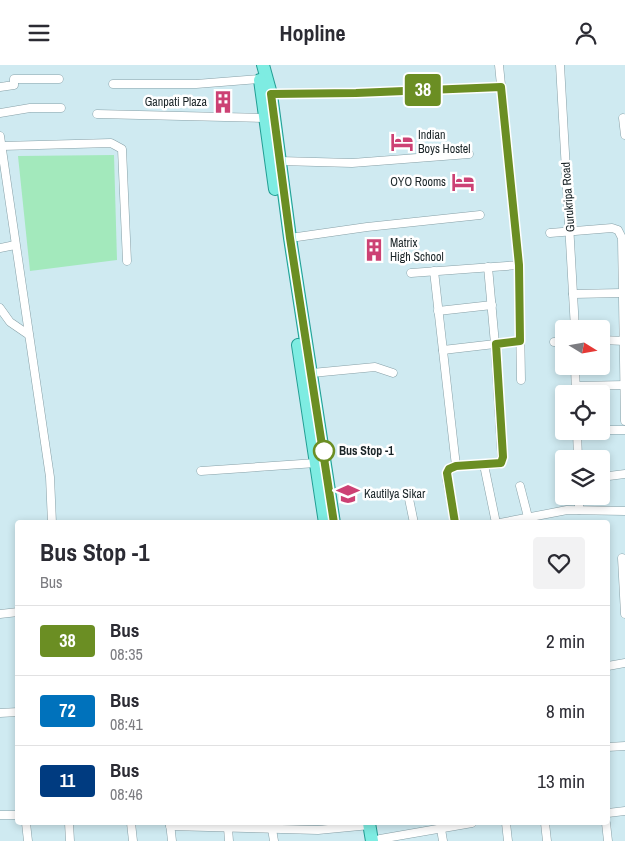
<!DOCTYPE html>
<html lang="en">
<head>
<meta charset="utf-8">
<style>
  :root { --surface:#fff; --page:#f2f2f3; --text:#2b2b33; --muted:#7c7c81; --line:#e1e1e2 }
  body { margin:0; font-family:"Archivo Narrow",sans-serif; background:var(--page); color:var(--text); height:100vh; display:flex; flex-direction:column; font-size:19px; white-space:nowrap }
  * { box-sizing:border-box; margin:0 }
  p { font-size:16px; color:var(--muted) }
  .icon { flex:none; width:28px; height:28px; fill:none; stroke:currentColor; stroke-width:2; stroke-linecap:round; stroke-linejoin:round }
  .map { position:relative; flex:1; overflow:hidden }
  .details { position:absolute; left:15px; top:455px; width:595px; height:305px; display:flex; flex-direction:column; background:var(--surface); border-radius:5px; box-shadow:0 2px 8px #0003 }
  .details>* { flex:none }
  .badge { padding:0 10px; border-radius:4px; font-size:18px; line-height:32px }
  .needle { width:32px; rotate:101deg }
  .buttons { position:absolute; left:555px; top:255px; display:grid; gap:10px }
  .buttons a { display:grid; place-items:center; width:55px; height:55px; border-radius:5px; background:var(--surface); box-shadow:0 2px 8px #0003; font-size:25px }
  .map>.badge { position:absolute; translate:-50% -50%; box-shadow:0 0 0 2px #fff }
  .round { display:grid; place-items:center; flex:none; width:52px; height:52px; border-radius:5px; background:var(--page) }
  .headline { display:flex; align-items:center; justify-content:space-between; height:85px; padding:0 25px }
  h1 { font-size:24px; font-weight:700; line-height:38px }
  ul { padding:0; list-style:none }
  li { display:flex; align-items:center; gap:15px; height:70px; padding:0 25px; border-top:1px solid var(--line) }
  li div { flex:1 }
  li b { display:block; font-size:19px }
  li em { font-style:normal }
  li .badge { min-width:55px; font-weight:700; text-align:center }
  header { display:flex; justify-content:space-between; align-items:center; height:65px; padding:0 25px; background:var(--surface); font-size:22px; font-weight:700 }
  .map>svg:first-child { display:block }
  .green { fill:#a3e9bc }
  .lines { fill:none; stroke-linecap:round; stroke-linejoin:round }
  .minor-casing { stroke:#87a0a7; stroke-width:9 }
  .primary-casing { stroke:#239e94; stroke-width:14 }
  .minor { stroke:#fff; stroke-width:8 }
  .primary { stroke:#7eece2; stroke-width:12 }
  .line-casing { stroke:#fff; stroke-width:11 }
  .line { stroke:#6b8e23; stroke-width:8 }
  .stop-dot { fill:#fff; stroke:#6b8e23; stroke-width:2.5 }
  .labels { text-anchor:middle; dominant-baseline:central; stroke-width:5; stroke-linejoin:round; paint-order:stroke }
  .poi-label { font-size:12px; fill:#1a2427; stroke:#fff; text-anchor:start }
  .street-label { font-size:12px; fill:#1a2427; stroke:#fff }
  .stop-label { font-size:12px; font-weight:bold; fill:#1a2427; stroke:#fff; text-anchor:start }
</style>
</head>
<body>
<header><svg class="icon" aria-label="menu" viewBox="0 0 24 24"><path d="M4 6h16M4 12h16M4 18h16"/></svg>Hopline<svg class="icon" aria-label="person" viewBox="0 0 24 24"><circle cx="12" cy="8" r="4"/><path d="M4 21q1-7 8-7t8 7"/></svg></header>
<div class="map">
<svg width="625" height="776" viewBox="0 0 625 776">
  <rect width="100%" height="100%" fill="#cfeaf1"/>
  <polygon class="green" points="114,90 117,195 30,206 18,91"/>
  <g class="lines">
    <defs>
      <g id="minor">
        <polyline points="560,0 575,264"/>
        <polyline points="113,19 196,19 260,14"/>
        <polyline points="0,22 14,20 14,14 59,14"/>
        <polyline points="271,29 356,28 501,22"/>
        <polyline points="0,48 30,43 61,43"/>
        <polyline points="97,49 265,53"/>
        <polyline points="623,53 625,70"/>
        <polyline points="0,71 50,412 52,458"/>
        <polyline points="2,81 111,78 122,84 127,196"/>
        <polyline points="280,96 352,98 469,89"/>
        <polyline points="550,168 612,163 618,165 622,173 625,356"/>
        <polyline points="290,173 367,162 480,150"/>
        <polyline points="0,183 15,180"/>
        <polyline points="519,200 521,315"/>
        <polyline points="434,206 456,401"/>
        <polyline points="411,208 519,200 499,0"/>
        <polyline points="573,229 622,228"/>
        <polyline points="0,243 10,257 29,270"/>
        <polyline points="438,246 492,240"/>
        <polyline points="601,275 625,276"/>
        <polyline points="554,277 564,277"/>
        <polyline points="443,285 520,276"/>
        <polyline points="575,301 576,329"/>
        <polyline points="312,308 375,302 393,308"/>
        <polyline points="576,321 625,320"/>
        <polyline points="601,365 625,365"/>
        <polyline points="577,366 578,394"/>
        <polyline points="484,400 496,458"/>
        <polyline points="201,406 316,398"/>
        <polyline points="601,412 625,409"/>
        <polyline points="520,421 528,452"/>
        <polyline points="408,429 414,458"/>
        <polyline points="579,431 579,445"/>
        <polyline points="455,458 447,415 449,404 456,401 499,399 502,395 495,279 488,202"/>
        <polyline points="500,458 567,445 625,446"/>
        <polyline points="622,493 625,549"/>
        <polyline points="0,549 18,547"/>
        <polyline points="608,601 625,598"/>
        <polyline points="0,648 18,647"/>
        <polyline points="608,682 625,681"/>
        <polyline points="608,748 625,746"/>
        <polyline points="0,750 18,750"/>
        <polyline points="26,758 28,776"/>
        <polyline points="69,758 70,776"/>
        <polyline points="131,758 133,776"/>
        <polyline points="170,758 172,776"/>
        <polyline points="271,758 274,776"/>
        <polyline points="506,758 508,776"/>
        <polyline points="545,758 547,776"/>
        <polyline points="606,758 608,776"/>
        <polyline points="170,761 318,765 370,760"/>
        <polyline points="228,763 229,776"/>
        <polyline points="441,764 443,776"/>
        <polyline points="380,774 472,758"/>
      </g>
      <g id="primary">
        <polyline points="263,0 271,29 290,173 334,458"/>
        <polyline points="260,15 275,124"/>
        <polyline points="298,280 325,458"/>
        <polyline points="369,758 372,776"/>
      </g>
    </defs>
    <use href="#minor" class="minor-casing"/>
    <use href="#primary" class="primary-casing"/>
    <use href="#minor" class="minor"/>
    <use href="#primary" class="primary"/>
  </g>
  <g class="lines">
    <defs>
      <polyline id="line" points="334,458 290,173 271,29 356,28 501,22 519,200 520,276 496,279 503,392 501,398 456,401 449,404 447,408 455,458"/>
    </defs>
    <use href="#line" class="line-casing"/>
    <use href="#line" class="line"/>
  </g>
  <defs>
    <symbol id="building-bare" viewBox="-9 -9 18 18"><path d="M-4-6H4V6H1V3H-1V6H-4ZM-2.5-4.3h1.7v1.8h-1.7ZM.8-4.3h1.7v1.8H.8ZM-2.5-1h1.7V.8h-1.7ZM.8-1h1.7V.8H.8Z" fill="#cc4174" stroke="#fff" stroke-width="2.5" paint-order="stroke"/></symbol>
    <symbol id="hotel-bare" viewBox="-9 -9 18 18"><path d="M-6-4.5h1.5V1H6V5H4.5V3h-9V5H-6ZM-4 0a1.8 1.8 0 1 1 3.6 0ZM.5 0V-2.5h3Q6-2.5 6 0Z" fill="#cc4174" stroke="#fff" stroke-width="2.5" paint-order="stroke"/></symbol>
    <symbol id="school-bare" viewBox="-9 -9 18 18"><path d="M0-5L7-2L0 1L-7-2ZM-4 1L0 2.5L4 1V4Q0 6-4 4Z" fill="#cc4174" stroke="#fff" stroke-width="2.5" paint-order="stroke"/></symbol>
  </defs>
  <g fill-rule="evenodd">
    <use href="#building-bare" x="207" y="21" width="32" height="32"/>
    <use href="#hotel-bare" x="386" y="61" width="32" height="32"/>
    <use href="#hotel-bare" x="447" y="101" width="32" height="32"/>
    <use href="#building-bare" x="358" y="169" width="32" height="32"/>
    <use href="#school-bare" x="332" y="413" width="32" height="32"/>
  </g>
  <circle class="stop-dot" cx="324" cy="386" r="10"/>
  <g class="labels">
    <g class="poi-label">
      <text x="207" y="37" text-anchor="end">Ganpati Plaza</text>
      <text x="418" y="70">Indian<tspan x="418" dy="14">Boys Hostel</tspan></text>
      <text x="446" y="117" text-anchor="end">OYO Rooms</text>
      <text x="390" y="178">Matrix<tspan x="390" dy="14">High School</tspan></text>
      <text x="364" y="429">Kautilya Sikar</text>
    </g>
    <g class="street-label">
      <text transform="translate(568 132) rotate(-94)">Gurukripa Road</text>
    </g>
    <g class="stop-label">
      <text x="339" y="386">Bus Stop -1</text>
    </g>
  </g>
</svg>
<div class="buttons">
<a><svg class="needle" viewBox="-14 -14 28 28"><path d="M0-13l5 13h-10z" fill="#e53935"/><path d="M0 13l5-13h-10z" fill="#7c7c81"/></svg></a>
<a><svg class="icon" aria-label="locate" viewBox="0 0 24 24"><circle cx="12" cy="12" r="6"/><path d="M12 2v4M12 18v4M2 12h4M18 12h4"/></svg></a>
<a><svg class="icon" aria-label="layers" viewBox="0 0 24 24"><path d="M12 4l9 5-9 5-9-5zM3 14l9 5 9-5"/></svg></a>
</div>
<b class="badge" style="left:423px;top:25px;background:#6b8e23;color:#fff">38</b>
<section class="details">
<div class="headline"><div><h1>Bus Stop -1</h1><p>Bus</p></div><a class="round"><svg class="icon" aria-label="heart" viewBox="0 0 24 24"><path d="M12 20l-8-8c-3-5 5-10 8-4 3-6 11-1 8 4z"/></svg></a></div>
<ul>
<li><span class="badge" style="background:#6b8e23;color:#fff">38</span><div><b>Bus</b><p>08:35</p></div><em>2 min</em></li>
<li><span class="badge" style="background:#0072bc;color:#fff">72</span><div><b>Bus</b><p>08:41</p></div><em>8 min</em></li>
<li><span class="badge" style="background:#003b80;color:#fff">11</span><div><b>Bus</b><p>08:46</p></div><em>13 min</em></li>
</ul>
</section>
</div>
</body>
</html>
